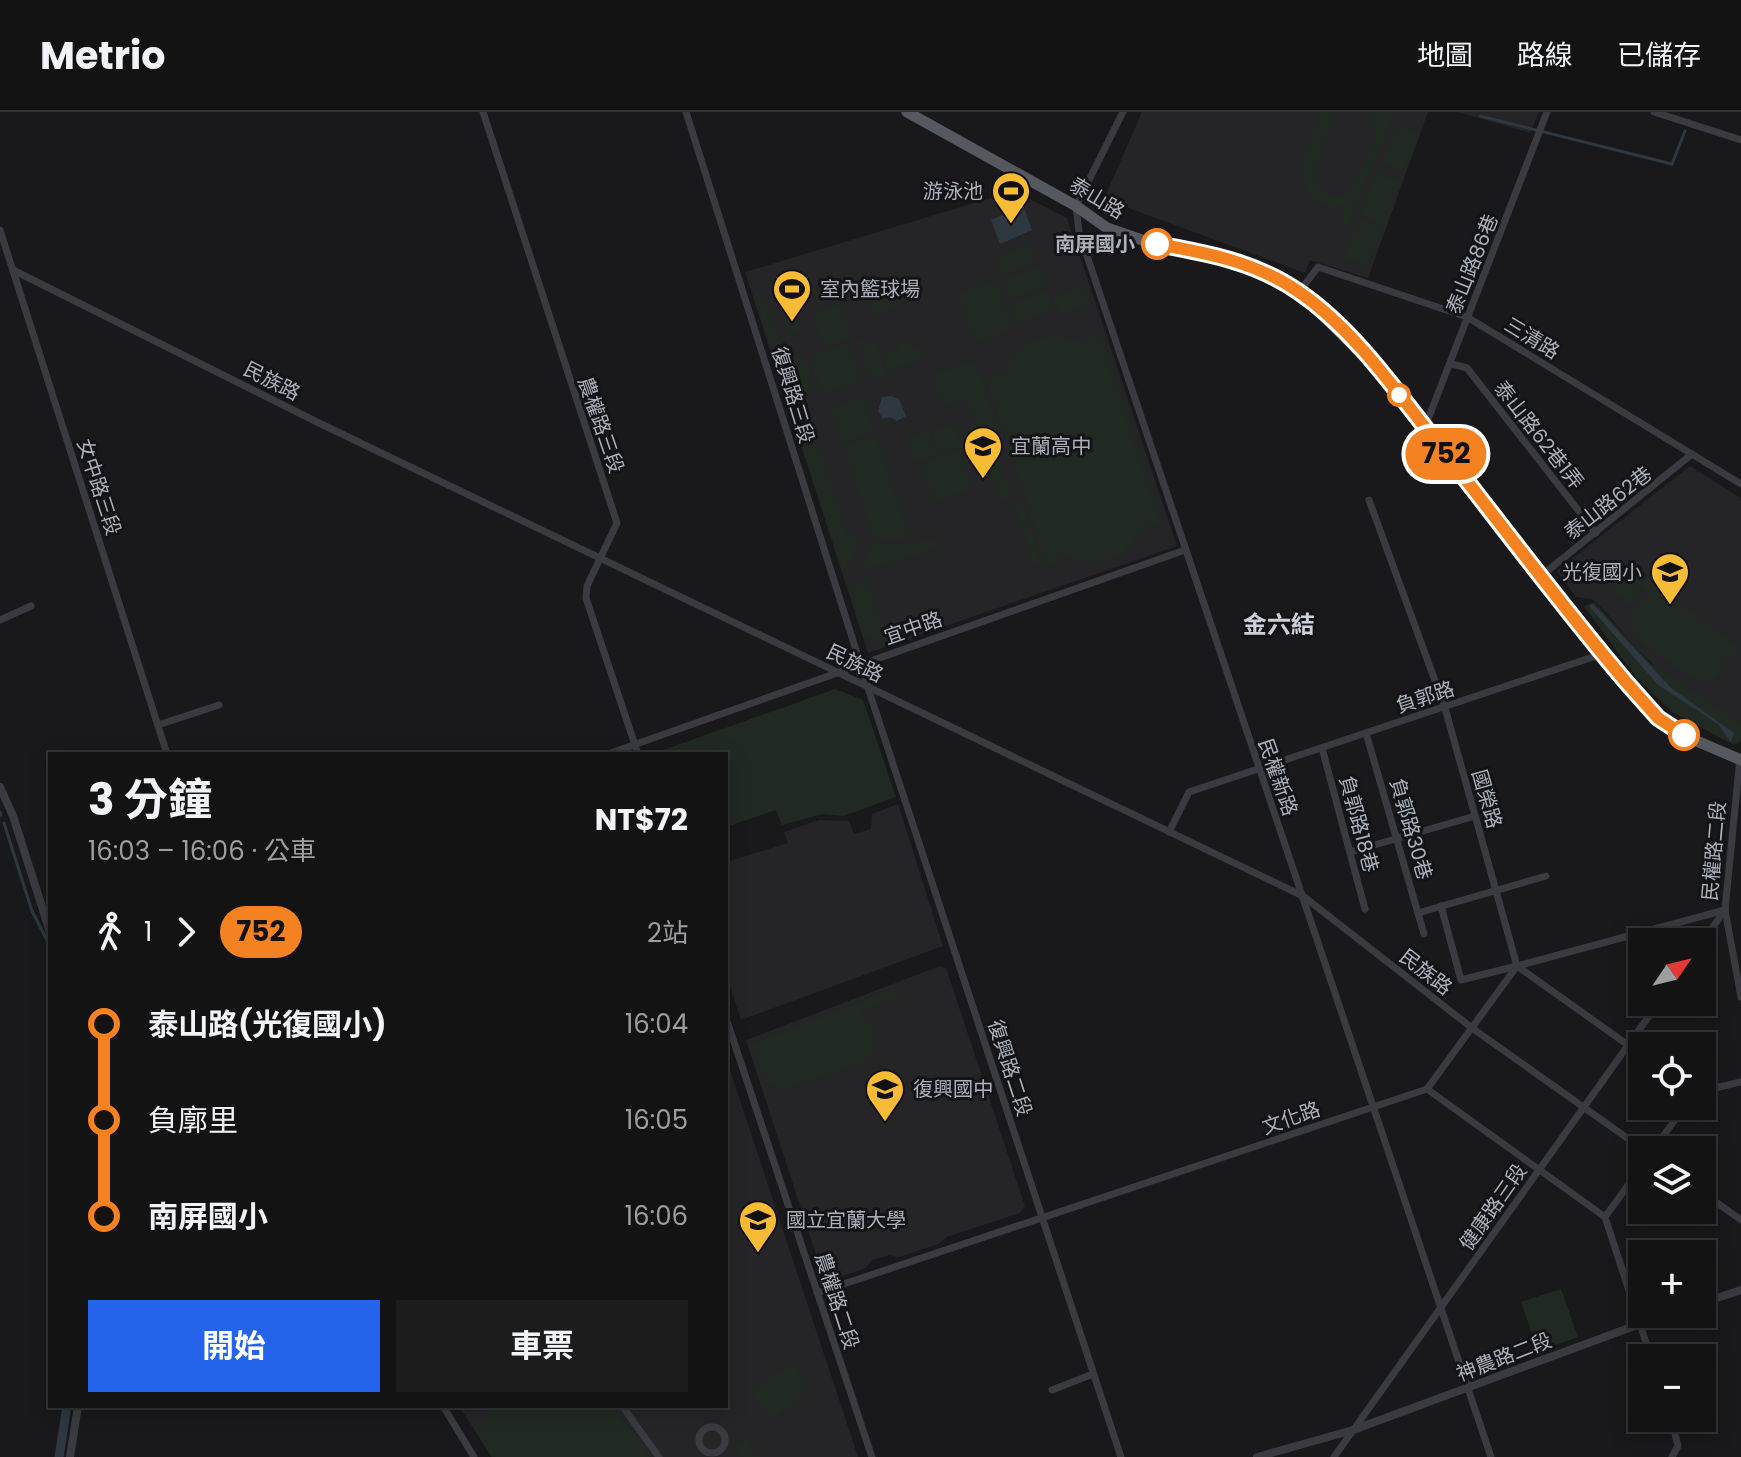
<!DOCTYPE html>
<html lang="zh-TW">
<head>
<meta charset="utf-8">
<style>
  :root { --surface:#131314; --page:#1c1c1d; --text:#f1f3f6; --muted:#9d9ea0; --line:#323234; --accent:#2563eb }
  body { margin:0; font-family:Poppins,"Noto Sans TC",sans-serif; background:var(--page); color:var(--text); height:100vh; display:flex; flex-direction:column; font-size:30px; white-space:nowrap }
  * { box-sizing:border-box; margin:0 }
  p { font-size:26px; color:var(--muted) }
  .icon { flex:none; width:44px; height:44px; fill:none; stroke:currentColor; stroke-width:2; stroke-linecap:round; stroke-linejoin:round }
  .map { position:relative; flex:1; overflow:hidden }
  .panel { position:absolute; left:48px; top:640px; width:680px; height:656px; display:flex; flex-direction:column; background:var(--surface); border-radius:0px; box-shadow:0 4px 20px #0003,0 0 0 2px var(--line) }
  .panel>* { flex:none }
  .badge { padding:0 16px; border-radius:26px; font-size:28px; line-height:52px }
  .needle { width:52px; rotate:55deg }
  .tools { position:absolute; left:1628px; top:816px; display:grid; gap:16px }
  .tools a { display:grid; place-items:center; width:88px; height:88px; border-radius:0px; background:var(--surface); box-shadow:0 4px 20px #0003,0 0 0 2px var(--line); font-size:40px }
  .map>.badge { position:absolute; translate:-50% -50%; box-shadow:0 0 0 4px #fff }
  .legs { display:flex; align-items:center; gap:12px; height:88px; padding:0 40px; font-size:26px }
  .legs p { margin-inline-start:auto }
  .summary { display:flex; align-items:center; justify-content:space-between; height:136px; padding:0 40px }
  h1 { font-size:44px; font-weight:700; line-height:60px }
  .primary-button { display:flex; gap:16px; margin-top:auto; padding:16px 40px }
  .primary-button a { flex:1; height:92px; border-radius:0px; background:var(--accent); color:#fff; font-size:32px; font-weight:700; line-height:92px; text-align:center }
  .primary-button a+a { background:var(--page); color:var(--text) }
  ul { padding:0 40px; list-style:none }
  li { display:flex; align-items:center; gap:28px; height:96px; font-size:30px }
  li i { display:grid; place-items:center; width:12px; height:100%; margin:0 10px; background:currentColor }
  li i::after { content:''; width:20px; height:20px; margin:-10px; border:6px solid; border-radius:50%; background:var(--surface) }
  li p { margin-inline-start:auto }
  li:first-child i { background:linear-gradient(#0000 50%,currentColor 0) }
  li:last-child i { background:linear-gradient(currentColor 50%,#0000 0) }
  header { display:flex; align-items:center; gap:48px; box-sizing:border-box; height:112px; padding:0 40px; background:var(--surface); border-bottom:2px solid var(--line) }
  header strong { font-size:38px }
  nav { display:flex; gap:44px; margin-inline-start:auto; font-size:28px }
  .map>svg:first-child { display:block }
  .built { fill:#252528 }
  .green { fill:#212a22 }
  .water { fill:#2e3840 }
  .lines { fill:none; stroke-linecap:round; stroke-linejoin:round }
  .stream { stroke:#2e3840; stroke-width:3 }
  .canal { stroke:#2e3840; stroke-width:9 }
  .minor { stroke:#3a3b40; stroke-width:7 }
  .tertiary { stroke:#3a3b40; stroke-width:8 }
  .primary { stroke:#565860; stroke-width:11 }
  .line-1-casing { stroke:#fff; stroke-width:18 }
  .line-1 { stroke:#f58220; stroke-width:12 }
  .stop-1-dot { fill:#fff; stroke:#f58220; stroke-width:4 }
  .labels { text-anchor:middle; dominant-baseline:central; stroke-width:6; stroke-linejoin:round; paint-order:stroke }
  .poi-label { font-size:20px; fill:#abb0bb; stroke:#141416; text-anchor:start }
  .street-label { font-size:20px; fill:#abb0bb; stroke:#141416 }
  .stop-label { font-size:20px; font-weight:bold; fill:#abb0bb; stroke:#141416; text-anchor:end }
  .quarter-label { font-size:24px; font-weight:bold; fill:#cccfd7; stroke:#141416 }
</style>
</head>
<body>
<header>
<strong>Metrio</strong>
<nav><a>地圖</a><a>路線</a><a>已儲存</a></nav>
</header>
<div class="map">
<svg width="1741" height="1345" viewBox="0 0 1741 1345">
  <rect width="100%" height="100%" fill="#19191b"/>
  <g class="built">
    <polygon points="1142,0 1428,0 1368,166 1310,148 1305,161 1104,87"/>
    <polygon points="1458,0 1539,0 1530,21"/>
    <polygon points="1014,79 1067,106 1177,434 868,541 745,160"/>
    <polygon points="1690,354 1741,386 1741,621 1678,576 1637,537 1606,500 1592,487 1576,485 1557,459"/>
    <polygon points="898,692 943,834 741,908 726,863 726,750 788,731 784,720 819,708 849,709 854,722 871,717 872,702"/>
    <polygon points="940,854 946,856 1025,1094 1020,1101 946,1125 939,1132 896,1146 890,1143 872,1148 866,1156 828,1169 824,1167 746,928"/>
    <polygon points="726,946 858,1345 492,1345 459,1294 726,1294"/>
  </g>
  <g class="green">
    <path d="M 1323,0 L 1335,0 L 1313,63 L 1323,81 C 1331,84 1339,87 1347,81 C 1356,75 1376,28 1376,17 C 1376,10 1373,6 1369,0 L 1395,0 L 1345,121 L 1339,118 L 1348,91 C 1340,95 1333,96 1324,93 C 1286,80 1307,24 1323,0 Z"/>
    <polygon points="1398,13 1419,22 1403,60 1382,50"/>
    <polygon points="1376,61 1400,70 1384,114 1360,103"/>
    <polygon points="1359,107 1382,117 1367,154 1344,145"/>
    <polygon points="1029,133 1036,150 1002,163 996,146"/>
    <polygon points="1038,155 1044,174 1010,187 1003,168"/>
    <polygon points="996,168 1012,217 974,231 958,182"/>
    <polygon points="1082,174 1089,191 1060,202 1054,184"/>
    <polygon points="890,178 896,196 873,203 868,186"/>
    <polygon points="1047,178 1053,198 1018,211 1012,192"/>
    <polygon points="762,179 787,249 805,244 815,277 787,287 754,181"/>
    <polygon points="841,192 852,226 823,235 812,201"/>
    <polygon points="795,198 802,220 789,224 782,202"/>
    <path d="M 1099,222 L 1161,412 L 1151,415 L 1147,405 C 1135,445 1092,464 1057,439 L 1060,451 L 1047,455 L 986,266 L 999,262 L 1001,268 C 1011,228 1056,212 1089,236 L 1087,226 Z"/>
    <polygon points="863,227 866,233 876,230 887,263 870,268 857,230"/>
    <polygon points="907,227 910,236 919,234 923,247 888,258 883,244 896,239 901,229"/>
    <polygon points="849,232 862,269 822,281 810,245"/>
    <polygon points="976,249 1002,329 996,339 1011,384 1001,388 967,287 942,293 932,262"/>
    <polygon points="863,285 873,315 862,324 842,329 831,296"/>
    <polygon points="810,304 847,422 860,423 852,454 842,457 794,310"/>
    <polygon points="954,311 962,335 940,343 932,319"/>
    <polygon points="929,319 937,343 914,351 906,327"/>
    <polygon points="873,325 877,327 910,426 873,426 843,333"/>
    <polygon points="959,338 971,377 934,390 922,352"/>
    <polygon points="1022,392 1041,451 1034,453 1014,394"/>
    <polygon points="922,427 935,427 938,436 862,459 869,433 910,431 918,434"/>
    <path d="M 1633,455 L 1738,536 L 1732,544 L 1727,542 C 1719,589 1684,561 1662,545 C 1652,538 1640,532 1634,521 C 1630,512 1631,505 1633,496 L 1651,483 L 1626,464 Z"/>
    <polygon points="1623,463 1641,478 1630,493 1611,479"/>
    <polygon points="867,471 889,531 883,532 863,523 849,477"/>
    <polygon points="1594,490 1650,551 1741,613 1741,629 1734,633 1672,600 1636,565 1584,494"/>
    <polygon points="835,577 863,588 896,685 843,704 822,702 782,713 776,698 726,715 726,642 652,642"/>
    <path d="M 899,875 L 902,883 L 861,898 L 878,919 L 877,931 L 867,949 L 781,978 C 760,971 756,956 760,937 L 752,938 L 751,933 Z"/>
    <polygon points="1561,1177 1578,1225 1538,1239 1521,1190"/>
    <polygon points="795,1248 806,1282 771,1308 751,1281"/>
    <polygon points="491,1294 613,1294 650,1345 492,1345 474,1317 493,1303 488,1296"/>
    <polygon points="746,1326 760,1345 741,1345 734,1335"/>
  </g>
  <g class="water">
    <polygon points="1023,94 1032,118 1000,132 991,108"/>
    <polygon points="891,284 899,287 906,304 897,309 890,305 883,307 878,299 882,285"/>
    <polygon points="1593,492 1671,576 1734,621 1731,630 1718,612 1658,573 1589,494"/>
  </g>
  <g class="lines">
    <g class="stream">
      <polyline points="1480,4 1672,52 1685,19"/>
      <polyline points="0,700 1,703"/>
      <polyline points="4,711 32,799 50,834"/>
    </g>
    <polyline class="canal" points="59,1345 67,1294"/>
    <g class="minor">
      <polyline points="483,0 617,411 587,474 586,486 638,642"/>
      <polyline points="686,0 868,576 1121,1345"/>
      <polyline points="1123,0 1076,94 1079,120 1491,1345"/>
      <polyline points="1654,0 1741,28"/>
      <polyline points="0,118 167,642"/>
      <polyline points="13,158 319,311 1303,784 1472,916 1644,1038"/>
      <polyline points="1299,180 1318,155 1467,205 1741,372"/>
      <polyline points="1452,252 1467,256 1596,421"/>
      <polyline points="1425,315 1547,0"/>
      <polyline points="1369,388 1445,596 1517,854 1642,943"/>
      <polyline points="1541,464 1692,342"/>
      <polyline points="0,508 31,494"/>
      <polyline points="158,613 219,593"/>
      <polyline points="1366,621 1424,822"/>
      <polyline points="1322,636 1365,797"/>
      <polyline points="608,642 1185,438"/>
      <polyline points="1740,645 1725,798 1741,885"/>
      <polyline points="1169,720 1189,680 1602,542"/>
      <polyline points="1350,740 1475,704"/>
      <polyline points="1441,794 1461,868 1517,854"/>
      <polyline points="1418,801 1546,764"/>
      <polyline points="1702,830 1725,798"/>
      <polyline points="726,906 872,1345"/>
      <polyline points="1427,977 1605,1105 1651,1246"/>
      <polyline points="1702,979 1741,970"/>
      <polyline points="1653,1038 1685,994"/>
      <polyline points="1702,1080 1741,1108"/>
      <polyline points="1605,1105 1642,1054"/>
      <polyline points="817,1181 1427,977 1517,854 1725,798"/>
      <polyline points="1052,1278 1093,1262"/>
      <polyline points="443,1294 474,1345"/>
      <polyline points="622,1294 659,1345"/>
      <polyline points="1671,1306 1678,1334 1672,1345"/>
      <circle cx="712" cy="1328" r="13"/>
      <polyline points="1334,1345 1659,890"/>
    </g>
    <g class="tertiary">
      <polyline points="0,675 13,704 50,820"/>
      <polyline points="1702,1191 1741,1178"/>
      <polyline points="70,1345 78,1294"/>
      <polyline points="1257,1345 1353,1318 1667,1202"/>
    </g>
    <polyline class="primary" points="907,0 1076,94 1107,116 1151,131 1221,144 1252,154 1299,180 1381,261 1602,542 1658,606 1685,624 1741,648"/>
  </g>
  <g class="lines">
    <defs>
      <path id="line-1" d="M 1157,132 C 1207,141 1256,150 1299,180 C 1353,217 1394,276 1434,327 C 1498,408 1559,491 1626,570 L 1658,606 L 1684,623"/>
    </defs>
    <use href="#line-1" class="line-1-casing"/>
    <use href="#line-1" class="line-1"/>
  </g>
  <defs>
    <symbol id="stadium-pin" viewBox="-11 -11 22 30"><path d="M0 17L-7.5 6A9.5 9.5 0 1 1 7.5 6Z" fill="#f8bb35" stroke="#141416"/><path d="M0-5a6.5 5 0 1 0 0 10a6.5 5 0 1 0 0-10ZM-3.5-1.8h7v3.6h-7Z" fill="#111"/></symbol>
    <symbol id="school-pin" viewBox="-11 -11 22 30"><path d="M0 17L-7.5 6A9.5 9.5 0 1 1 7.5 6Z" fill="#f8bb35" stroke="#141416"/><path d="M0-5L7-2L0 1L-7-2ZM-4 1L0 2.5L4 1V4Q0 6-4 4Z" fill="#111"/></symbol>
    <symbol id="university-pin" viewBox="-11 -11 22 30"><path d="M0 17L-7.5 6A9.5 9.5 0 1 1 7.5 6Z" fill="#f8bb35" stroke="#141416"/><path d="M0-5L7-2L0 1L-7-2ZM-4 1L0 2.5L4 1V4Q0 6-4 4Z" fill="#111"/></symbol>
  </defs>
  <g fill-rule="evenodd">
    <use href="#stadium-pin" x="989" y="57" width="44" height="60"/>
    <use href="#stadium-pin" x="770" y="155" width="44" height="60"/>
    <use href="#school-pin" x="961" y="312" width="44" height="60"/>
    <use href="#school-pin" x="1648" y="438" width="44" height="60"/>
    <use href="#school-pin" x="863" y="955" width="44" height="60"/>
    <use href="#university-pin" x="736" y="1086" width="44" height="60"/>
  </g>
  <g class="stop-1-dot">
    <circle cx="1157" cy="132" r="14"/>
    <circle cx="1399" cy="283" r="10"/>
    <circle cx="1684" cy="623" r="14"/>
  </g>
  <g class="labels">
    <g class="poi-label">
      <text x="983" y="79" text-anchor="end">游泳池</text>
      <text x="820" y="177">室內籃球場</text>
      <text x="1011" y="334">宜蘭高中</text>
      <text x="1642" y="460" text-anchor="end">光復國小</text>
      <text x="913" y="977">復興國中</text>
      <text x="786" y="1108">國立宜蘭大學</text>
    </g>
    <g class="street-label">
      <text transform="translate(1097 86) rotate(31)">泰山路</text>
      <text transform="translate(1472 152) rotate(-68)">泰山路86巷</text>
      <text transform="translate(1532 226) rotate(31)">三清路</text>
      <text transform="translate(272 269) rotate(27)">民族路</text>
      <text transform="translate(793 283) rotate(73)">復興路三段</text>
      <text transform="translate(601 313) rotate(71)">農權路三段</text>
      <text transform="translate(1539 323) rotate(52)">泰山路62巷1弄</text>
      <text transform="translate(99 375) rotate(72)">女中路三段</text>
      <text transform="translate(1608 391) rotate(-38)">泰山路62巷</text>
      <text transform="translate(913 516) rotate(-19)">宜中路</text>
      <text transform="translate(855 551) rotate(26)">民族路</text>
      <text transform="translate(1425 585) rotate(-18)">負郭路</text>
      <text transform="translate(1278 665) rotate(71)">民權新路</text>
      <text transform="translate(1487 687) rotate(74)">國榮路</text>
      <text transform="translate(1359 712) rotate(75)">負郭路18巷</text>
      <text transform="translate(1411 717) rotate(74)">負郭路30巷</text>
      <text transform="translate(1714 739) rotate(-85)">民權路二段</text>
      <text transform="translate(1426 860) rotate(38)">民族路</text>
      <text transform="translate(1010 956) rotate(72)">復興路二段</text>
      <text transform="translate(1291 1006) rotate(-19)">文化路</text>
      <text transform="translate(1493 1095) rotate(-55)">健康路三段</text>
      <text transform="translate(837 1189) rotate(72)">農權路二段</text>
      <text transform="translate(1504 1245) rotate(-21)">神農路二段</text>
    </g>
    <g class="stop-label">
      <text x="1135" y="132">南屏國小</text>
    </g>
    <g class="quarter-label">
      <text x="1279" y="512">金六結</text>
    </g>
  </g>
</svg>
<div class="tools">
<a><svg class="needle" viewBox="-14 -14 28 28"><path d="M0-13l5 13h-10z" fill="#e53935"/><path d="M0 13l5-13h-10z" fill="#9d9ea0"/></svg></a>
<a><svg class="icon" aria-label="locate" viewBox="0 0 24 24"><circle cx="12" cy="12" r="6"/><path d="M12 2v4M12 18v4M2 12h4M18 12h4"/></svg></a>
<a><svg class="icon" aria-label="layers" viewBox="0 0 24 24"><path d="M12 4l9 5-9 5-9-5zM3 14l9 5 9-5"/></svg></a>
<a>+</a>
<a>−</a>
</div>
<b class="badge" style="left:1446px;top:342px;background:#f58220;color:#111">752</b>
<section class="panel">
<div class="summary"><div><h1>3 分鐘</h1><p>16:03 – 16:06 · 公車</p></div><b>NT$72</b></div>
<div class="legs"><svg class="icon" aria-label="walk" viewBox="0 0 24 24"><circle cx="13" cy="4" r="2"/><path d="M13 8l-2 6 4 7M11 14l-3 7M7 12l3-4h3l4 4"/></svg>1<svg class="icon" aria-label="forward" viewBox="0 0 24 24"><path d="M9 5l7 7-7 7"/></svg><b class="badge" style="background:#f58220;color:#111">752</b><p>2站</p></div>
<ul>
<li><i style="color:#f58220"></i><b>泰山路(光復國小)</b><p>16:04</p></li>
<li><i style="color:#f58220"></i><span>負廓里</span><p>16:05</p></li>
<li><i style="color:#f58220"></i><b>南屏國小</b><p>16:06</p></li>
</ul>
<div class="primary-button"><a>開始</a><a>車票</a></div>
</section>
</div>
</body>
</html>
